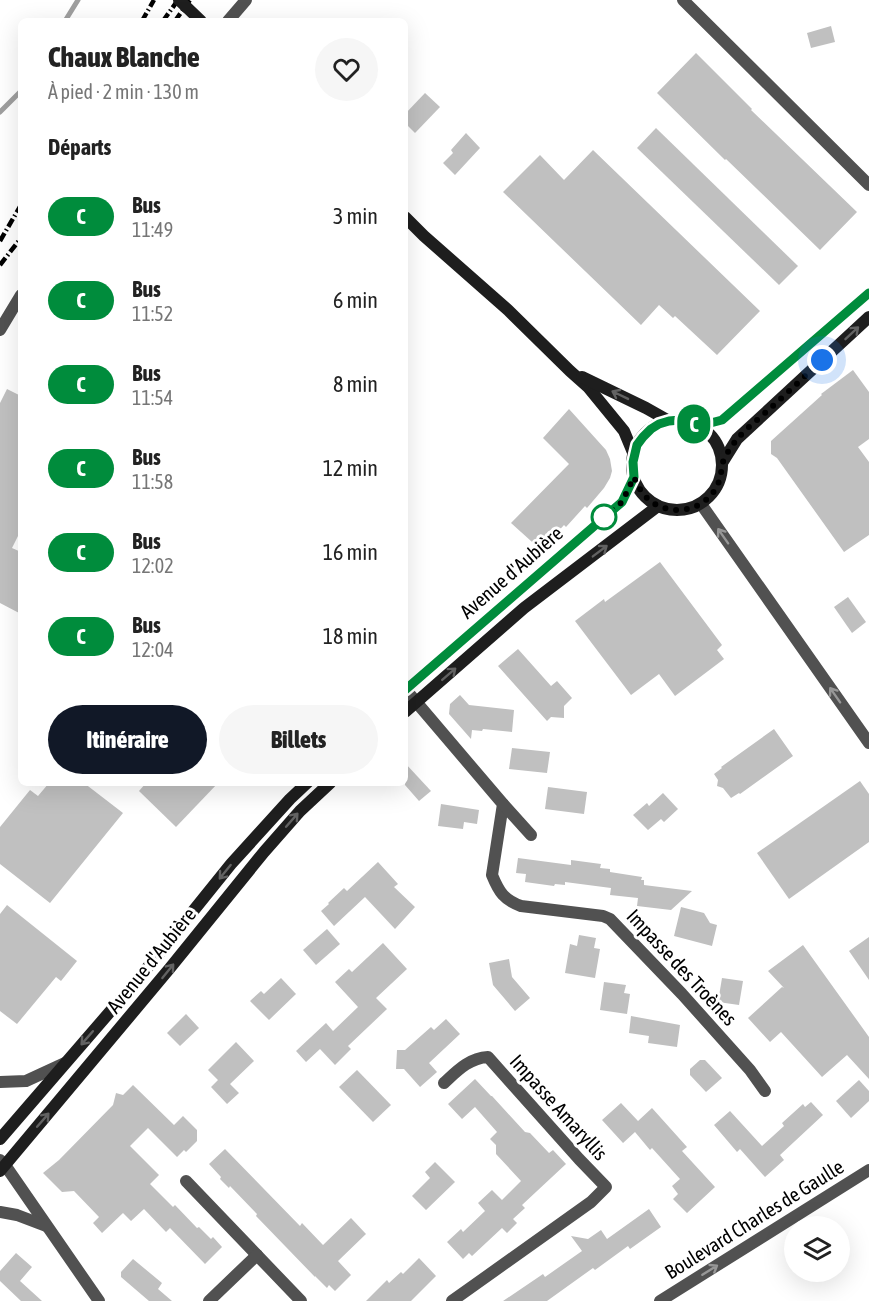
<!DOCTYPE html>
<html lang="fr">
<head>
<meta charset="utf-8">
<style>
  :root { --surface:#fff; --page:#f6f6f6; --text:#222; --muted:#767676; --accent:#111827 }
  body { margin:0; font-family:"Asap Condensed",sans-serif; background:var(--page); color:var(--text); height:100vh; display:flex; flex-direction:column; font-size:22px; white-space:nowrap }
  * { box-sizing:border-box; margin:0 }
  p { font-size:20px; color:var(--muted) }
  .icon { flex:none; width:33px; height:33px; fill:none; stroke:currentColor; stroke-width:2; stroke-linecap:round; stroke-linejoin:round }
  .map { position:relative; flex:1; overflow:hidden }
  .side { position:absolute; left:18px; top:18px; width:390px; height:768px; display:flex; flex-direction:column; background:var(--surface); border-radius:9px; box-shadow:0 6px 24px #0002 }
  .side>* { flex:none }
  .badge { padding:0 12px; border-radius:20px; font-size:21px; line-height:39px }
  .controls { position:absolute; left:784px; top:1216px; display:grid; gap:12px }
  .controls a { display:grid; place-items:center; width:66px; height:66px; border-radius:50%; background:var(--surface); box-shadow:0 6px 24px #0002; font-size:30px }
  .you { position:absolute; width:30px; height:30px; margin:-15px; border:4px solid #fff; border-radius:50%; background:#1a73e8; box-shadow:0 0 0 9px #1a73e833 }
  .map>.badge { position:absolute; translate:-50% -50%; box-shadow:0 0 0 3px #fff }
  h2 { padding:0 30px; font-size:22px; line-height:54px }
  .round { display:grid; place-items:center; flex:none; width:63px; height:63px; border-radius:32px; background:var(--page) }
  .headline { display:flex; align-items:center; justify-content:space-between; height:102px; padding:0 30px }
  h1 { font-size:28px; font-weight:800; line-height:45px }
  .action { display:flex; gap:12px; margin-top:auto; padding:12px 30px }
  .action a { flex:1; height:69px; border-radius:36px; background:var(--accent); color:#fff; font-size:24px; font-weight:800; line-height:69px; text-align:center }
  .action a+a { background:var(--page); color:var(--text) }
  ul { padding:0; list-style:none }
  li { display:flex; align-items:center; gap:18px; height:84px; padding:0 30px }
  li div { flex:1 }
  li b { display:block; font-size:22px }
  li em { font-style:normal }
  li .badge { min-width:66px; font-weight:700; text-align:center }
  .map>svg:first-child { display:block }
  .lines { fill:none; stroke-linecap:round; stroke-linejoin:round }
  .stream { stroke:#9f9f9f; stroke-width:5 }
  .building { fill:#c0c0c0 }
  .minor { stroke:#515151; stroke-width:12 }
  .tertiary { stroke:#515151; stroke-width:12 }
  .secondary { stroke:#1e1e1e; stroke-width:12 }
  .rail { stroke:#000; stroke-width:4.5; stroke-dasharray:9 3 1.5 3; stroke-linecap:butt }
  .secondary-bridge { stroke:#1e1e1e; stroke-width:12 }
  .oneway { stroke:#626262 }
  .oneway2 { stroke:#979797 }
  .line-casing { stroke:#fff; stroke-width:14 }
  .line { stroke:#008c3c; stroke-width:9 }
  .walk { stroke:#000; stroke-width:6; stroke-dasharray:0 10.8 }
  .stop-dot { fill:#fff; stroke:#008c3c; stroke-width:3 }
  .labels { text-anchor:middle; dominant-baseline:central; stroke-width:6; stroke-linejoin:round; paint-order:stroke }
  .street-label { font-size:20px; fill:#000; stroke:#fff }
</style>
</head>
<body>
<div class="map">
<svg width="869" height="1301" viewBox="0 0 869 1301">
  <rect width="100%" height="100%" fill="#fff"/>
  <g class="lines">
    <g class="stream">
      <polyline points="65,21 78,0"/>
      <polyline points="0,112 21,91"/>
    </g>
  </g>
  <g class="building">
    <polygon points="831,26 835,42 811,48 807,33"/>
    <polygon points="696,53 752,109 751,110 857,212 820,250 726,159 725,160 657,93"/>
    <polygon points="425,93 440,107 415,133 405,123 405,114"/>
    <polygon points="656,128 798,266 779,285 637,148"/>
    <polygon points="466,133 480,148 455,175 443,163 453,153 451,150"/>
    <polygon points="593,150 760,311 717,355 675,316 673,318 659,305 641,325 503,192 540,155 564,180"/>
    <polygon points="853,370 869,392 869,439 858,447 869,462 869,535 844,552 777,458 771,454 771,441 822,395 821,394"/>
    <polygon points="7,389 21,396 21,530 12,548 21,552 21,614 0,603 0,403"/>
    <polygon points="569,409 606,450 610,459 612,471 610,478 604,488 587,508 585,506 566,527 564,525 541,550 511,523 569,464 543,438"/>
    <polygon points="660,562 722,645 717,650 724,659 675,696 659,674 631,695 575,621 604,599 605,602"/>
    <polygon points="848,597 866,622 852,633 834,607"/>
    <polygon points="518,649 551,686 557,681 572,698 564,706 564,718 551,717 547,721 498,666"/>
    <polygon points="460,695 469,705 514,710 512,732 483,729 482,731 472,730 471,739 449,714 450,704"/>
    <polygon points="774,729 793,756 740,794 739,793 731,798 723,788 717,786 718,780 714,774 722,768 721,767"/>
    <polygon points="512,748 550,752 547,773 509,769"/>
    <polygon points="405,763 431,791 419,801 405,785"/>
    <polygon points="860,781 869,794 869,842 789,899 757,853"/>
    <polygon points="49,783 84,783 123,813 50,903 0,864 0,827 30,790 38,796"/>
    <polygon points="146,783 218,783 176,827 139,791"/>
    <polygon points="548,787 587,792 584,814 545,809"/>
    <polygon points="663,793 678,809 664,822 661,819 648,830 633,815 647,803 649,806"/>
    <polygon points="441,804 479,810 477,824 464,822 463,829 438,826"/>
    <polygon points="518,858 571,865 571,860 601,864 600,868 610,869 610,872 642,877 641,880 644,880 644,885 692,891 671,910 637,906 638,898 610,895 611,888 565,882 565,885 555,884 554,886 525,882 526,874 516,873"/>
    <polygon points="378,862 398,884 394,887 415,907 395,929 365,897 334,926 321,911 329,904 328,903 344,888 347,891"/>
    <polygon points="7,905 77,961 61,981 56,977 17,1024 0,1011 0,914"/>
    <polygon points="681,907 704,913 710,923 717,925 712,946 674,936"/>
    <polygon points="327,929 340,944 316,965 303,950"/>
    <polygon points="579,935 596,938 594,948 600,949 595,978 565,973 570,944 577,946"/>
    <polygon points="869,937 869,980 849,951"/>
    <polygon points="383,943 407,969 376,998 387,1009 348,1046 351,1049 335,1065 320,1049 306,1062 296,1051 326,1023 333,1031 358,1007 335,982 349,969 352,972"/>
    <polygon points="803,945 869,1037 869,1079 847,1055 822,1077 781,1032 770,1042 748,1018 782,987 784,988 768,971"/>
    <polygon points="509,959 512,977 530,998 515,1011 493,985 489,963"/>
    <polygon points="281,978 296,994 269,1020 250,1001 261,991 264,994"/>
    <polygon points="722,978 743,981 739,1005 718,1002"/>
    <polygon points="604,982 626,985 624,993 630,994 627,1014 600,1010"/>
    <polygon points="186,1014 199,1028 180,1046 167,1033"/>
    <polygon points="631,1016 680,1025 677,1047 648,1043 649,1036 629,1033"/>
    <polygon points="446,1019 460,1034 429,1063 437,1072 420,1087 404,1069 396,1069 397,1050 405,1050 431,1027 434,1030"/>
    <polygon points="236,1042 254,1061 230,1084 239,1093 227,1104 211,1087 218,1080 208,1070"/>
    <polygon points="700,1060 705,1060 722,1078 706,1092 690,1075 690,1069"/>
    <polygon points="357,1070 391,1105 373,1122 339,1087"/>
    <polygon points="475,1079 491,1096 492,1096 525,1132 530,1133 549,1153 553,1150 566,1164 522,1205 525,1208 513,1219 517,1223 507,1233 502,1228 472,1256 469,1253 463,1259 447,1242 461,1229 463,1232 485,1211 478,1203 492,1190 502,1200 521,1181 496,1154 496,1145 490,1139 497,1132 475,1107 462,1119 448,1104"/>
    <polygon points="859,1080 869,1091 869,1101 851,1118 836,1101"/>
    <polygon points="133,1085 174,1125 183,1116 197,1130 197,1141 186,1152 184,1150 177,1157 148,1128 130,1146 159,1175 150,1184 173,1207 175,1205 197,1228 199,1227 211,1239 213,1237 222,1247 205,1264 170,1228 166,1232 144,1209 131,1221 123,1213 102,1233 93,1223 99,1217 74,1191 62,1192 43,1173 59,1160 113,1105 116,1093 123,1095"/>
    <polygon points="811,1102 823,1115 780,1155 784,1160 765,1177 740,1149 737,1152 714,1125 730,1111 762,1146 784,1126 782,1123 803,1104 805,1107"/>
    <polygon points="621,1103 638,1121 652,1108 687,1147 682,1151 715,1187 687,1213 673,1199 678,1194 672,1186 680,1179 652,1148 650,1150 635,1132 623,1143 602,1120"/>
    <polygon points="225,1149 300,1226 302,1223 323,1245 351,1218 366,1234 338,1261 351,1275 335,1291 329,1285 327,1288 315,1276 315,1277 256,1216 257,1214 230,1186 229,1188 220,1179 221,1177 209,1164"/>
    <polygon points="435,1162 455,1182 426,1210 412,1196 430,1178 425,1172"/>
    <polygon points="649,1209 661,1227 630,1249 628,1246 595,1270 593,1268 547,1301 503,1301 543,1274 545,1277 582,1251 571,1236 588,1239 601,1230 607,1239"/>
    <polygon points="16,1253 32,1267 20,1281 42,1301 21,1301 0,1281 0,1271"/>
    <polygon points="419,1258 436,1276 411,1301 366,1301 387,1280 389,1283 401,1272 403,1274"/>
    <polygon points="133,1259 162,1283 158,1289 172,1301 149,1301 121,1277 121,1272"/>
  </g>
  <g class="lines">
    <g class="minor">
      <polyline points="683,0 869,185"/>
      <polyline points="228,21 246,0"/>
      <polyline points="0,330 21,295"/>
      <polyline points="701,504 869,743"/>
      <path d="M 406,690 L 503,804 L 492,875 C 499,892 504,900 521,906 L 603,916 L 610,919 L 682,994 L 750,1070 L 765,1091"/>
      <polyline points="503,804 531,835"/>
      <polyline points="0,1082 26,1081 65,1063"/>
      <path d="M 444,1083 C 457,1071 469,1058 488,1057 L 579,1159 L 606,1187 L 591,1202 L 452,1301"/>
      <polyline points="186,1181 301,1301"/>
      <polyline points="209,1301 257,1255"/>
      <polyline points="660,1301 869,1170"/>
    </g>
    <g class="tertiary">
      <polyline points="0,1160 5,1165 99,1301"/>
      <polyline points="0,1212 17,1215 46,1226"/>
    </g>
    <g class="secondary">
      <polyline points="405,217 424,236 508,310 570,371 588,387 624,431 634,455"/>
      <polyline points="582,377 646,408 669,421"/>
      <circle cx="677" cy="465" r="45"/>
      <polyline points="699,426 722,420 869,293"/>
      <polyline points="722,463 737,439 869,317"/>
      <polyline points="405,690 622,502 634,477"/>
      <polyline points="405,712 524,608 658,506"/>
      <polyline points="0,1139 140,977 231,864 290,799 307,783"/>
      <polyline points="0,1171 170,968 264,852 300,811 330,783"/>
    </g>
    <g class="rail">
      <polyline points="142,21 154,0"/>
      <polyline points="163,21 178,0"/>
      <polyline points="175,21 190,0"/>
      <polyline points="0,241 21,205"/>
      <polyline points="0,265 21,238"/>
    </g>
    <polyline class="secondary-bridge" points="179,0 201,21"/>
  </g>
  <defs><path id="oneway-shaft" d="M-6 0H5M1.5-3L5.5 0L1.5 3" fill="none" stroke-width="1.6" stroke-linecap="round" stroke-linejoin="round" transform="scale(1.5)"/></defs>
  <g class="oneway">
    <use href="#oneway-shaft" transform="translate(852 333) rotate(-43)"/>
    <use href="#oneway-shaft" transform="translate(620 395) rotate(-154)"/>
    <use href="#oneway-shaft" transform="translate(600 551) rotate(-37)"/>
    <use href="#oneway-shaft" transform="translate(449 674) rotate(-41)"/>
    <use href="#oneway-shaft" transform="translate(292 820) rotate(-49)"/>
    <use href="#oneway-shaft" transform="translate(225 872) rotate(129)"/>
    <use href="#oneway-shaft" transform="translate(168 971) rotate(-51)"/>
    <use href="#oneway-shaft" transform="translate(87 1038) rotate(131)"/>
    <use href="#oneway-shaft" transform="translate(43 1120) rotate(-49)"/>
  </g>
  <g class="oneway2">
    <use href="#oneway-shaft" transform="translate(723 536) rotate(-125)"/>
    <use href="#oneway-shaft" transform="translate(835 695) rotate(-125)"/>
    <use href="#oneway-shaft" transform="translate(710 1270) rotate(-32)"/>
  </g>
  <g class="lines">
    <defs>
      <polyline id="line" points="405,690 622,502 634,477 633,462 637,445 643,437 651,429 659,424 669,421 680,420 689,422 699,426 722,420 869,293"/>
    </defs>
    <use href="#line" class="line-casing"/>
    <use href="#line" class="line"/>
    <path class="walk" d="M 604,517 L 622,502 L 634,477 C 640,492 649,504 665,508 C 684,514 706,506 716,488 C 720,481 721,474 722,466 C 723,458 732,445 738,438 C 746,429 756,421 765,413 C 784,396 803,378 822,360"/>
  </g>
  <circle class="stop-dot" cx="604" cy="517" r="12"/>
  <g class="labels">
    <g class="street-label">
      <text transform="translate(511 572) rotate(-41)">Avenue d'Aubière</text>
      <text transform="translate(151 960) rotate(-51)">Avenue d'Aubière</text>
      <text transform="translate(682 967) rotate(47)">Impasse des Troènes</text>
      <text transform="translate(559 1107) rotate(48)">Impasse Amaryllis</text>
      <text transform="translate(754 1219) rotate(-32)">Boulevard Charles de Gaulle</text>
    </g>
  </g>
</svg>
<div class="controls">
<a><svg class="icon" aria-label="layers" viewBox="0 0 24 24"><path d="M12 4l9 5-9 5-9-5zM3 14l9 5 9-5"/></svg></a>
</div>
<div class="you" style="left:822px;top:360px"></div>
<b class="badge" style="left:694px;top:424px;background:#008c3c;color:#fff">C</b>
<section class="side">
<div class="headline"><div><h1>Chaux Blanche</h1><p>À pied · 2 min · 130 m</p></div><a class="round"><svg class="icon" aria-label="heart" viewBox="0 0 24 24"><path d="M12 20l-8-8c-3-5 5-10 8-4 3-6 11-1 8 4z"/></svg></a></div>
<h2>Départs</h2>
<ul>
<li><span class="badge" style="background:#008c3c;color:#fff">C</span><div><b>Bus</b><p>11:49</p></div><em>3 min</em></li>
<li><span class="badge" style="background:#008c3c;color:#fff">C</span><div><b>Bus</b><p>11:52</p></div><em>6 min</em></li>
<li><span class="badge" style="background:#008c3c;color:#fff">C</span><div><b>Bus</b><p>11:54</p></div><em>8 min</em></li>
<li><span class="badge" style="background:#008c3c;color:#fff">C</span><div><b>Bus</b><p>11:58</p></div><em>12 min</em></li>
<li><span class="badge" style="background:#008c3c;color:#fff">C</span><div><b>Bus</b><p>12:02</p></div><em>16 min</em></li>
<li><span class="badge" style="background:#008c3c;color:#fff">C</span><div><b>Bus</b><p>12:04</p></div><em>18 min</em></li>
</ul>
<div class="action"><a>Itinéraire</a><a>Billets</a></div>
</section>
</div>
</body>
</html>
